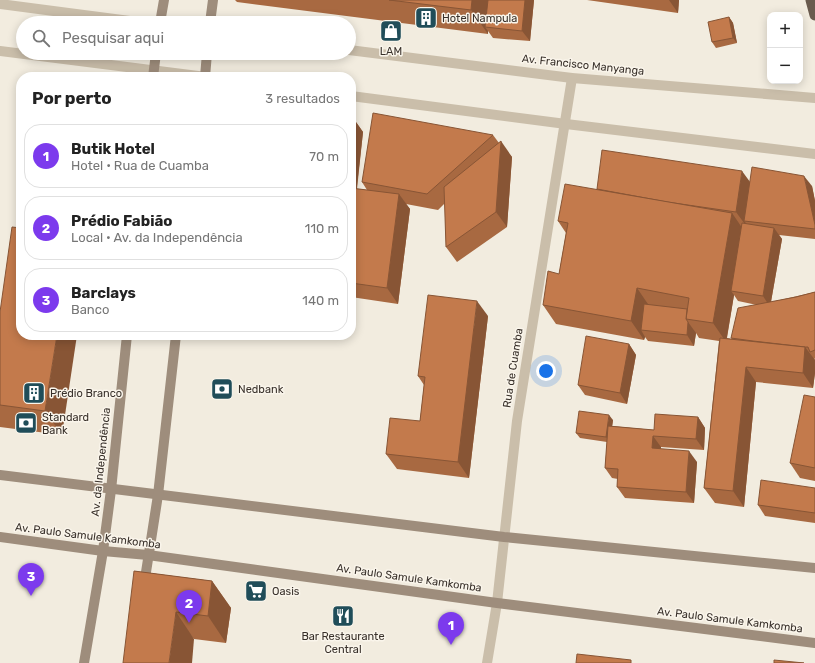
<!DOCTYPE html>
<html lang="pt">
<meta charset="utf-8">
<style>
:root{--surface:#fff;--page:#f6f6f6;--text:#222;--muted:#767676;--line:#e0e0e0;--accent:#7c3aed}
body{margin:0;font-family:Rubik,sans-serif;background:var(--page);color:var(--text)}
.controls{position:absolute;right:12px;top:12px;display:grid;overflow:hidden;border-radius:8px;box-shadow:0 2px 10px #0003}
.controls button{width:36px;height:36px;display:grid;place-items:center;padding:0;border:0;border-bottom:1px solid var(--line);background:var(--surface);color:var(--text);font:20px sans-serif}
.you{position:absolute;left:546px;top:371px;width:14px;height:14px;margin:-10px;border:3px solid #fff;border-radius:50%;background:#1a73e8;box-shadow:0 0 0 6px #1a73e833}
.badge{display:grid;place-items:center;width:26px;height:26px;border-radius:50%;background:var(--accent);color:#fff;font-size:13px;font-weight:700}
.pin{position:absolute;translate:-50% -33px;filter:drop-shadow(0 1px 2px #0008)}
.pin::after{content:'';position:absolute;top:21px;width:14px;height:12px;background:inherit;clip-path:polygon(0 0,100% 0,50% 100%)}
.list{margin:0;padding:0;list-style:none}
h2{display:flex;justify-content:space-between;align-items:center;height:52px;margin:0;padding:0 16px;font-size:17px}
h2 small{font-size:13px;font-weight:400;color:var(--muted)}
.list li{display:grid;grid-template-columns:26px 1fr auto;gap:12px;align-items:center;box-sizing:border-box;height:64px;margin:0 8px 8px;padding:0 8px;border:1px solid var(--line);border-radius:16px}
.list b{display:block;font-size:15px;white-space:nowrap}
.list p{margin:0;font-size:13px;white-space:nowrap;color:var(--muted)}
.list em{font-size:13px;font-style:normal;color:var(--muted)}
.icon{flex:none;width:22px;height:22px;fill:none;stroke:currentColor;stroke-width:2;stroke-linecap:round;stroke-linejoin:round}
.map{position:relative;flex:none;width:815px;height:663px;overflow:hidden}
.search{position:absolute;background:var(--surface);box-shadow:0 2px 10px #0003;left:16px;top:16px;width:340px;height:44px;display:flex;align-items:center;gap:10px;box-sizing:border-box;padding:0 14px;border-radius:22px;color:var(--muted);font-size:15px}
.panel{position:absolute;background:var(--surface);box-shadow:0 2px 10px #0003;left:16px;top:72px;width:340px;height:268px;border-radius:16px}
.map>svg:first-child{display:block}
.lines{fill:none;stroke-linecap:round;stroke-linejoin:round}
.minor{stroke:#cabeaa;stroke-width:10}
.secondary{stroke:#9e8d7c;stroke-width:10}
.trunk{stroke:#6a5b4e;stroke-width:11}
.wall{fill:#a86941;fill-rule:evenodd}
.shaded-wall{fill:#885535}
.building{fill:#c37a4c;stroke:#885535}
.labels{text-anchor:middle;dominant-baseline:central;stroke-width:3;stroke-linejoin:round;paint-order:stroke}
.poi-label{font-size:11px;fill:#38302a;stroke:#faf5eb;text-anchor:start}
.street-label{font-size:11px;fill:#38302a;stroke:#faf5eb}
</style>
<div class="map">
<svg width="815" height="663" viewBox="0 0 815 663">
<rect width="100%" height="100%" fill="#f2ecdf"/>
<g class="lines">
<g class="minor">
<polyline points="0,4 145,23"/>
<polyline points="349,50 572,78 815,98"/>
<polyline points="0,51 206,77"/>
<polyline points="351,96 566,124 815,154"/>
<polyline points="487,663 497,603 517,421 572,78"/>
</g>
<g class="secondary">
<polyline points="160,23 164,0"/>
<polyline points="210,23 213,0"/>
<polyline points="153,77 156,53"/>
<polyline points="205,77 207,53"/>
<polyline points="0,475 504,537 815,568"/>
<polyline points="0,537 103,551 148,555 497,603 815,643"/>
<polyline points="144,585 158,495 176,335"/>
<polyline points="84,663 103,551 111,490 127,335"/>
</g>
<polyline class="trunk" points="811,0 815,15"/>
</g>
<g class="wall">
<polygon points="235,0 534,0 530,41 493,38 488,31 488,34 237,2"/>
<polygon points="587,0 679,0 678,13"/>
<polygon points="729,17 733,23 737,43 716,48 712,42"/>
<polygon points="351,115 363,132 357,189 367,190 362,182 493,135 499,143 512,157 507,227 457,262 446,247 445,203 438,210 406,204 410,209 398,304 351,297"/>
<path d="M750 182 812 186 815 201V239L779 235 782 239 771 302 815 292V359L814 358 815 360V373L813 388 756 382 744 507 715 503 704 488 719 341 699 338 696 333 694 346 648 341 645 337 644 340 556 324 543 305 559 274 566 233 558 221 597 189ZM734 295 738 301 757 305 731 338 732 339 727 338Z"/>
<polygon points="0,312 62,435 0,427"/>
<polygon points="488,316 469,478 397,469 386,454 420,421 424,385 418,376"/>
<polygon points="629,344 636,355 627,404 585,395 578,385"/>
<polygon points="815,397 815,481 800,478 790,463"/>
<polygon points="698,417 705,428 704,450 661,447 661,449 697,462 694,503 625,498 617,487 618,479 612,478 605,468 607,442 580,438 576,433 613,420 612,426 654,430"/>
<polygon points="815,488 815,523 765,516 758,505"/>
<polygon points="134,571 212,581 231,608 226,643 194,639"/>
</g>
<g class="shaded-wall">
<polygon points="472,0 492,0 485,27 488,31 488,34 471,10"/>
<polygon points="525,0 534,0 530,41 522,31"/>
<polygon points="669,0 679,0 678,13"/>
<polygon points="729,17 733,23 737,43 733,38"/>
<polygon points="351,115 363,132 351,239"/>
<polygon points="501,141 512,157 507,227 496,212"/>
<polygon points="742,171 753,186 744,221 747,224 747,227 736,212"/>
<polygon points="804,176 812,186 815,201 815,225"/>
<polygon points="399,194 410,209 398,304 387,288"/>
<polygon points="732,213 745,232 731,291 734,295 726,342 713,323"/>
<polygon points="774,228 782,239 770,307 763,296"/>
<polygon points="637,288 650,307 641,330 645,337 644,340 631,321"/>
<polygon points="477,301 488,316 469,478 458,462"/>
<polygon points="688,322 696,333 694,346 687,335"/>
<polygon points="57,335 77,335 62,435 45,411"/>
<polygon points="629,344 636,355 627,404 620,393"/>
<polygon points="805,347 815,360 815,373 813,388 803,373"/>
<polygon points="746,367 756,382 744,507 733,491"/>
<polygon points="609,415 613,420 610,443 606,437"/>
<polygon points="698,417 705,428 704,450 696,439"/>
<polygon points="653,436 661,447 660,459 652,448"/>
<polygon points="689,451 697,462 694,503 686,492"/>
<polygon points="212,581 231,608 226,643 208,616"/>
<polygon points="176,612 194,639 192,663 169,663"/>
</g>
<g class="building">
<polygon points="389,0 472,0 471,10"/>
<polygon points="488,0 525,0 522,31 485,27"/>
<polygon points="729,17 733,38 712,42 708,22"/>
<polygon points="373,113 493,135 427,194 362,182"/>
<polygon points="501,141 496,212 446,247 444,187"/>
<polygon points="602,150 742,171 736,212 667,202 597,189"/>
<polygon points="752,167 804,176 815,225 815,229 744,221"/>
<polygon points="565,184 732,213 713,323 686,319 689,298 637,288 631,321 543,305 548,271 559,274 568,223 558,221"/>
<polygon points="351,188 399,194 387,288 351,283"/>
<polygon points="742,223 774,228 763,296 731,291"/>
<polygon points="12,227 21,228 21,335 57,335 45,411 0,405 0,312"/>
<polygon points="815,292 815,350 810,352 808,347 805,347 753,341 731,338 738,308 796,297"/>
<polygon points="428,295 477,301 458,462 386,454 390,418 420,421 425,377 418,376"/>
<polygon points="644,304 687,309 686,319 688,322 687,335 641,330"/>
<polygon points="586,336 629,344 620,393 578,385"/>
<polygon points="720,338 805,347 803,373 746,367 733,491 704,488"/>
<polygon points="804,395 815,397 815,468 790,463"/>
<polygon points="579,411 609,415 606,437 576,433"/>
<polygon points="655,414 698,417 696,439 653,436 652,448 689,451 686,492 617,487 618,469 605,468 608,426 654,430"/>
<polygon points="761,480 815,488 815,513 758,505"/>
<polygon points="134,571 212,581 208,616 176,612 169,663 123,663"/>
<polygon points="577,654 631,660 631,663 576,663"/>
<polygon points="774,660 804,663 774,663"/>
</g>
<defs>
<g id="building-square" transform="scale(1.15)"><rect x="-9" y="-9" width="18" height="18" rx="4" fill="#204d59" stroke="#faf5eb"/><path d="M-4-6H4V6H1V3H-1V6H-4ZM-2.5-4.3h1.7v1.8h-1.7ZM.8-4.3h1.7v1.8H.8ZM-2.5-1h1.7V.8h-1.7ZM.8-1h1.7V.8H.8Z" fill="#fff"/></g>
<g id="shop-square" transform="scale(1.15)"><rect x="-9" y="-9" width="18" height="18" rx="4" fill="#204d59" stroke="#faf5eb"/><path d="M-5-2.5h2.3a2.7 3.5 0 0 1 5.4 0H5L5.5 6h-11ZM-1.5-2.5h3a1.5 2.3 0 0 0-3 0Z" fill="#fff"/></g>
<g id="bank-square" transform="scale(1.15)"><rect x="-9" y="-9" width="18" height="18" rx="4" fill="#204d59" stroke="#faf5eb"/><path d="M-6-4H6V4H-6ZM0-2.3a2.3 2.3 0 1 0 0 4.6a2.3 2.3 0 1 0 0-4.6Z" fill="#fff"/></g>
<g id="supermarket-square" transform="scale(1.15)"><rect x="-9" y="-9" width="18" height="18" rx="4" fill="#204d59" stroke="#faf5eb"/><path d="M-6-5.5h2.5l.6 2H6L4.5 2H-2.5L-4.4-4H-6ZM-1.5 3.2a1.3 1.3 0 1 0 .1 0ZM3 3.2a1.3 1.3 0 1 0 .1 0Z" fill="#fff"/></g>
<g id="restaurant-square" transform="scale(1.15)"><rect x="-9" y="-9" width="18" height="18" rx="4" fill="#204d59" stroke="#faf5eb"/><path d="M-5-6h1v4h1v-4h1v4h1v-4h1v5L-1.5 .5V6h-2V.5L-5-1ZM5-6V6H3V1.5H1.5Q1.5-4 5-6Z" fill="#fff"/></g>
</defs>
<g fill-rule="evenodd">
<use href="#building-square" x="426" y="18"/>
<use href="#shop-square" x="391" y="31"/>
<use href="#bank-square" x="222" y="389"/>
<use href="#building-square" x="34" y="393"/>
<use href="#bank-square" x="26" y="423"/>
<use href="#supermarket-square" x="256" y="591"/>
<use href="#restaurant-square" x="343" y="616"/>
</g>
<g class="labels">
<g class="poi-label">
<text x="442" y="18">Hotel Nampula</text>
<text x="391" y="51" text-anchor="middle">LAM</text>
<text x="238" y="389">Nedbank</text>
<text x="50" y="393">Prédio Branco</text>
<text x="42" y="417">Standard<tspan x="42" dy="13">Bank</tspan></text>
<text x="272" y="591">Oasis</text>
<text x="343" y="636" text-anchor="middle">Bar Restaurante<tspan x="343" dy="13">Central</tspan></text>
</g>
<g class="street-label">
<text transform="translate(583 65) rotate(6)">Av. Francisco Manyanga</text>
<text transform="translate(513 368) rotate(-81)">Rua de Cuamba</text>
<text transform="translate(101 462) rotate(-84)">Av. da Independência</text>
<text transform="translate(88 536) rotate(7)">Av. Paulo Samule Kamkomba</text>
<text transform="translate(409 578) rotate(8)">Av. Paulo Samule Kamkomba</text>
<text transform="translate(730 620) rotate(7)">Av. Paulo Samule Kamkomba</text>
</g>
</g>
</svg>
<div class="controls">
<button>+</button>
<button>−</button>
</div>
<div class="you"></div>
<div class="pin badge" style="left:451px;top:645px">1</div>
<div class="pin badge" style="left:189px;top:623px">2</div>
<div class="pin badge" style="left:31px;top:596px">3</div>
<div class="search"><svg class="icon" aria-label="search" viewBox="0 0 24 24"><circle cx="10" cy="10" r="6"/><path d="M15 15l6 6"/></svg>Pesquisar aqui</div>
<section class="panel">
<h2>Por perto<small>3 resultados</small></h2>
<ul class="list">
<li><span class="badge">1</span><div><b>Butik Hotel</b><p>Hotel · Rua de Cuamba</p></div><em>70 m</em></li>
<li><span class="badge">2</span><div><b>Prédio Fabião</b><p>Local · Av. da Independência</p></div><em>110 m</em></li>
<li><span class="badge">3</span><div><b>Barclays</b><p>Banco</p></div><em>140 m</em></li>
</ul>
</section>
</div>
